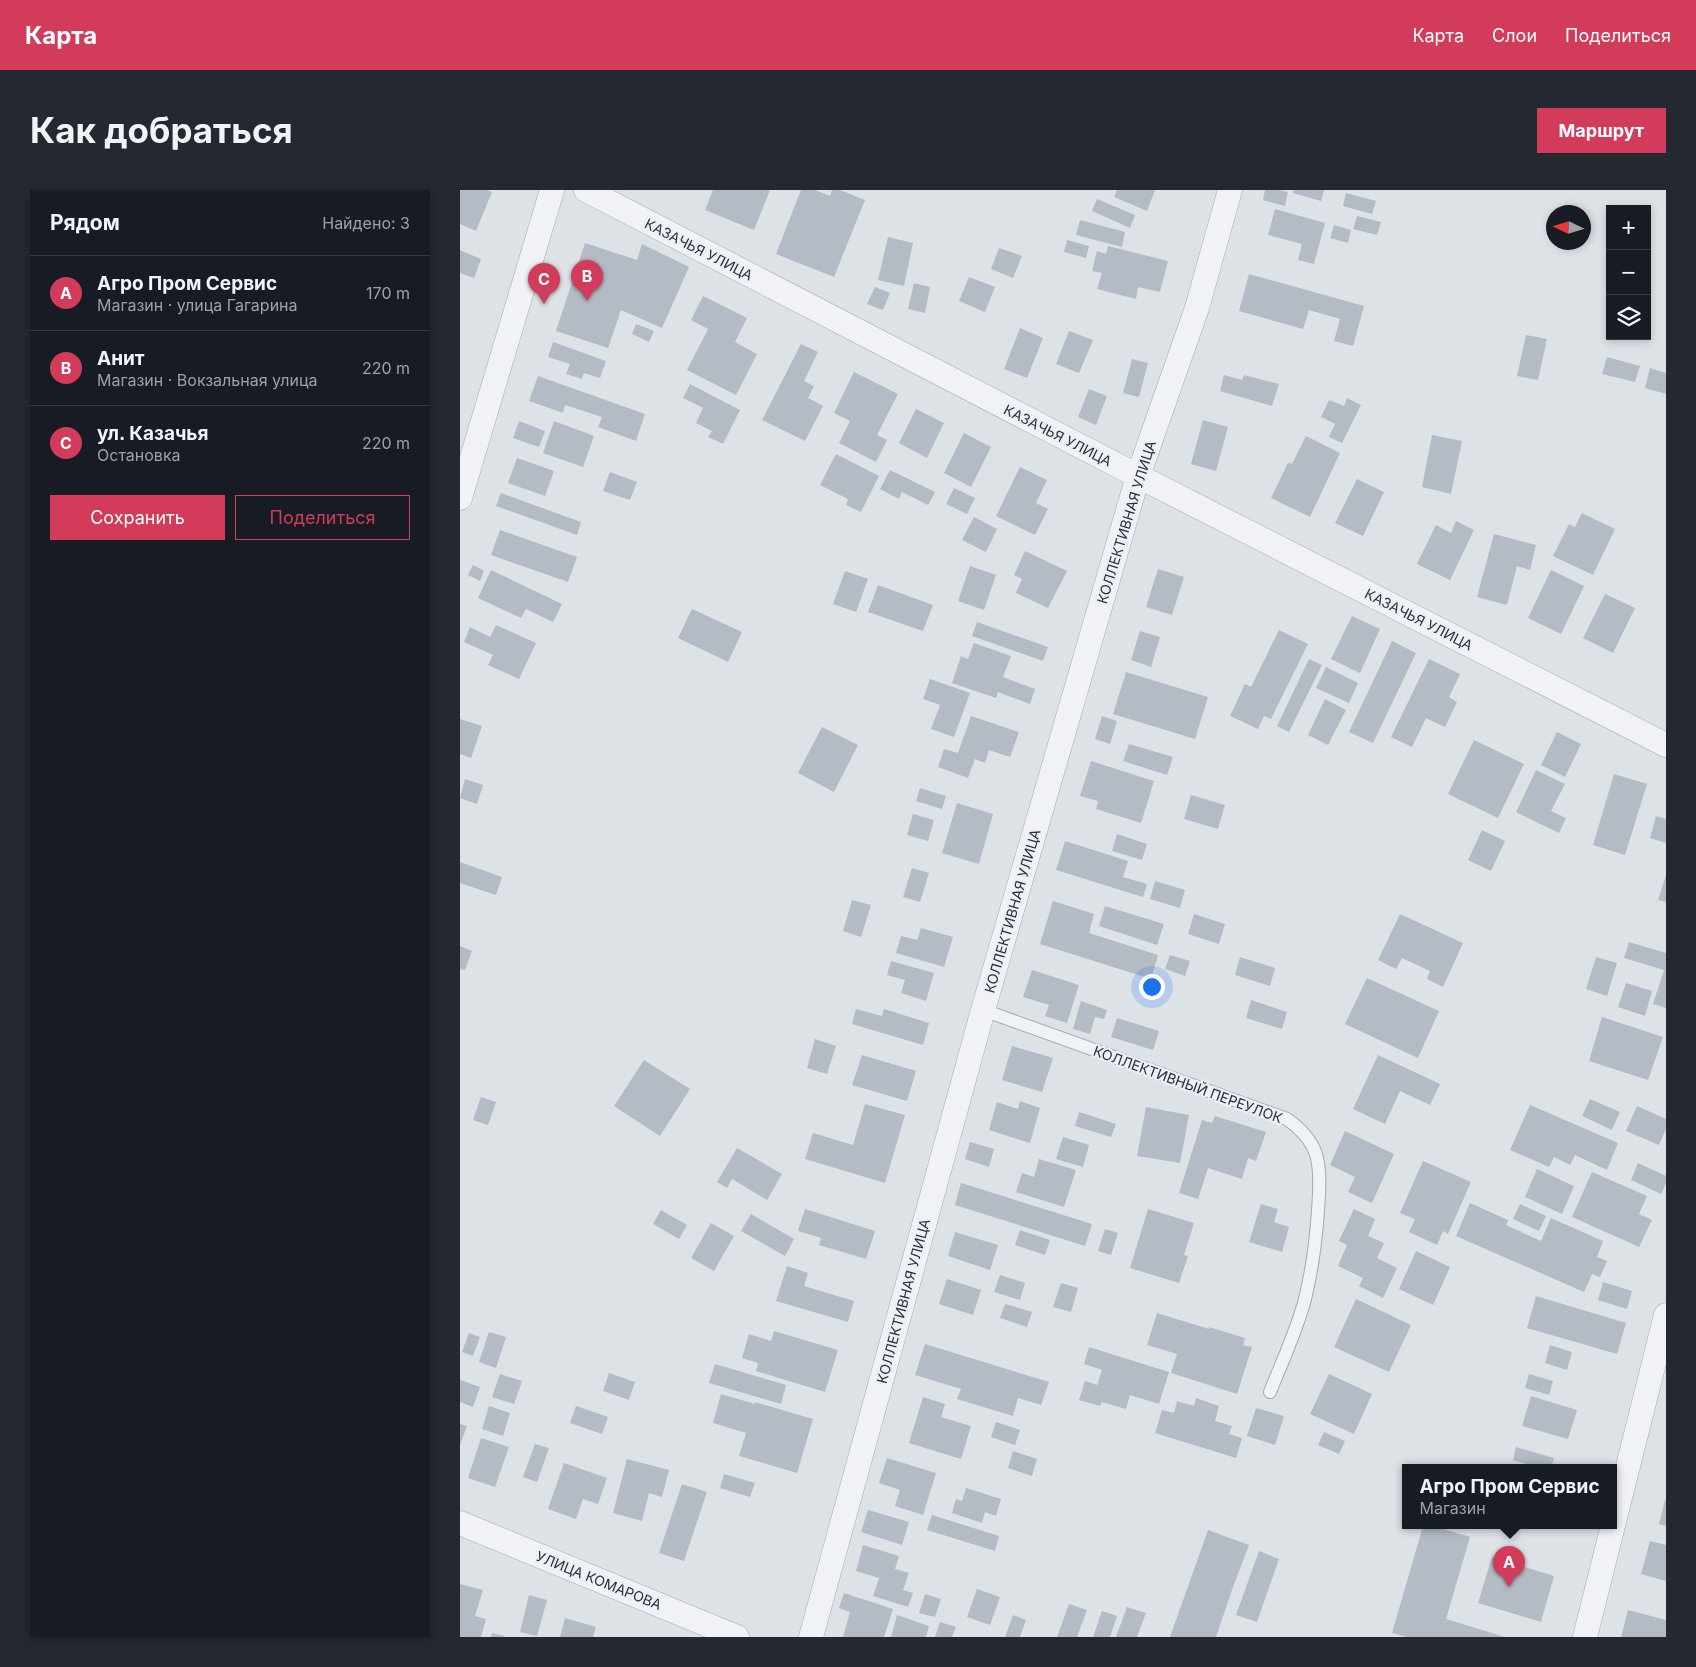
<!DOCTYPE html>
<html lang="ru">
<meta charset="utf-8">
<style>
:root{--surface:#171b24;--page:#242831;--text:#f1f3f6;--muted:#9ea1a6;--line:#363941;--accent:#d23c5a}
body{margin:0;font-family:Inter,sans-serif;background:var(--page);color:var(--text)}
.controls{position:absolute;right:15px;top:15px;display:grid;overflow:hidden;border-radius:0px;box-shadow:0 2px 8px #0003}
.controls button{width:45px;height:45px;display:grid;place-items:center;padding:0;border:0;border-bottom:1px solid var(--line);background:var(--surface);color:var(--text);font:25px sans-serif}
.compass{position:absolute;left:1086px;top:15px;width:45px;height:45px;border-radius:50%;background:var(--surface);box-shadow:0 2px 8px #0003;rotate:274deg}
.you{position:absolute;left:691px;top:796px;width:18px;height:18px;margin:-12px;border:4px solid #fff;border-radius:50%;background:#1a73e8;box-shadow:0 0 0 8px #1a73e833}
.badge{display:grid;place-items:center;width:32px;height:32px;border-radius:50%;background:var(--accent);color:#fff;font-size:16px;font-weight:700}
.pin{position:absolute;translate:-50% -41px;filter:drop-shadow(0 1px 2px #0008)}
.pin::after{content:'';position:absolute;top:26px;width:18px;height:15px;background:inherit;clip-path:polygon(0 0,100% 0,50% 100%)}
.popup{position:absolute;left:942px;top:1274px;width:215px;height:65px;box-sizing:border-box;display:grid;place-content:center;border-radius:0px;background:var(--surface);filter:drop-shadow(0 1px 4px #0005);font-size:16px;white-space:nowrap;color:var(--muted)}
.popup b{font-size:19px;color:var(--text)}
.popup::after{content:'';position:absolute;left:50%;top:100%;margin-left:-10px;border:10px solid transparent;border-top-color:var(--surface)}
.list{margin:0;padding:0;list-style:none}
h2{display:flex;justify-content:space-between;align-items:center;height:65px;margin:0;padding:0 20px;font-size:21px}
h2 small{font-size:16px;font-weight:400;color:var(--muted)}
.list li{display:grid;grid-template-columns:32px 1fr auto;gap:15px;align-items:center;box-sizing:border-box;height:75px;padding:0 20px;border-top:1px solid var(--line)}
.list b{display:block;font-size:19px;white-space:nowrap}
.list p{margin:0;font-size:16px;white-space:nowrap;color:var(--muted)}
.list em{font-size:16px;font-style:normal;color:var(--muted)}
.actions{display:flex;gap:10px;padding:15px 20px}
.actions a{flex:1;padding:11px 0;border:1px solid var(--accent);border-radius:0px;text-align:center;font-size:18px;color:var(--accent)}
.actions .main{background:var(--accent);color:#fff}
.icon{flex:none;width:28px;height:28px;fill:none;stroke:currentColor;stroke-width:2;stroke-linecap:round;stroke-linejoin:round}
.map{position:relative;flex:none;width:1206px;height:1447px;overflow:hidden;border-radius:0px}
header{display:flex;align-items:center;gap:30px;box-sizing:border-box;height:70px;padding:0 25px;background:var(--accent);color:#fff}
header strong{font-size:24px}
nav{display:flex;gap:28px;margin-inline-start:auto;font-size:18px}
.intro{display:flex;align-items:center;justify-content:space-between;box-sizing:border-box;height:120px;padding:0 30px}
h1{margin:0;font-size:35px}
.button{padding:12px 22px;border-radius:0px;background:var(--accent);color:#fff;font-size:18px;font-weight:700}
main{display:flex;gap:30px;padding:0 30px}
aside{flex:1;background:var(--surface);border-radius:0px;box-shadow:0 2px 8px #0003}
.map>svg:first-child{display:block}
.building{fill:#b4bbc4}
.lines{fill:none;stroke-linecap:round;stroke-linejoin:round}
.lane-casing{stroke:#a2a9b1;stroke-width:14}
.street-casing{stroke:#a2a9b1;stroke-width:25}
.lane{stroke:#f0f2f6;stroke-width:12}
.street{stroke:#f0f2f6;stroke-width:24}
.labels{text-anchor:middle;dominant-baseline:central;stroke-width:4.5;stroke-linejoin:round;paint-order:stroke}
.street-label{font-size:14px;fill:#26303e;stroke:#ecf0f5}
</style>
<header>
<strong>Карта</strong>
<nav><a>Карта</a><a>Слои</a><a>Поделиться</a></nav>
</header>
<div class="intro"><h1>Как добраться</h1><a class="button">Маршрут</a></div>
<main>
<aside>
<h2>Рядом<small>Найдено: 3</small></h2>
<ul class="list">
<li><span class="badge">A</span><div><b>Агро Пром Сервис</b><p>Магазин · улица Гагарина</p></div><em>170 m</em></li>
<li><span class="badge">B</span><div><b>Анит</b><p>Магазин · Вокзальная улица</p></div><em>220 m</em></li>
<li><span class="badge">C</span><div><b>ул. Казачья</b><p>Остановка</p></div><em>220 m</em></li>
</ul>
<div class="actions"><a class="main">Сохранить</a><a>Поделиться</a></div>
</aside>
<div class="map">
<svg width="1206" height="1447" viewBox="0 0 1206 1447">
<rect width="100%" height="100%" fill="#dde2e7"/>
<g class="building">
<polygon points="0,0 27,0 32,2 16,41 0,34"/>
<polygon points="253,0 310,0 294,40 245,20"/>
<polygon points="341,0 355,0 370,6 372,0 380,0 405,10 374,87 316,64"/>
<polygon points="657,0 695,0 687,21 654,7"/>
<polygon points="805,0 820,0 828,2 825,16 803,10"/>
<polygon points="834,0 864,0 861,11 833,3"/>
<polygon points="886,3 916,11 912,24 883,16"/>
<polygon points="637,9 675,25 670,38 632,21"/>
<polygon points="815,19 865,33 854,74 838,70 842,54 808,45"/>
<polygon points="897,26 921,32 917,45 893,39"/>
<polygon points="620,30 665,42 662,57 616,45"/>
<polygon points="874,35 891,40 888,53 870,48"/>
<polygon points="428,47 453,53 444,96 418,90"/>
<polygon points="607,50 629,56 626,68 604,62"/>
<polygon points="125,53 177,70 182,54 229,77 202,138 161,120 148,158 96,141"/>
<polygon points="648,56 708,71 700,102 678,97 676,109 637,99 642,83 632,81 637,61 646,64"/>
<polygon points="539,58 562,66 553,88 531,79"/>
<polygon points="0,60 21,69 14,88 0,83"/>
<polygon points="789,84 904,116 893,156 874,151 880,129 849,120 843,139 779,121"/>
<polygon points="509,87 535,97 525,122 499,111"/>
<polygon points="454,93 470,97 465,123 448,119"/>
<polygon points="415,97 430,103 423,120 407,114"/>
<polygon points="243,106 287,128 275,152 297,164 276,205 227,180 248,139 231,130"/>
<polygon points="176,134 194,141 189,152 172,144"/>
<polygon points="560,138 583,148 567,188 544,179"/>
<polygon points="609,141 633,150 619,183 596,174"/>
<polygon points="1066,145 1087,149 1078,190 1057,186"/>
<polygon points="93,152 146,171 140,188 124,183 122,189 106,184 110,174 88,167"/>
<polygon points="341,154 358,162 344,191 354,196 348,208 363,216 345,251 302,230"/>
<polygon points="1147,167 1180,176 1175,192 1142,184"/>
<polygon points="672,169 688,173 679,207 663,203"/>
<polygon points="1190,178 1206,183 1206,204 1185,198"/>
<polygon points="394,182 438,204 417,245 427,250 416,272 379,253 390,231 374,223"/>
<polygon points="764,185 782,190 784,185 819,194 812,216 760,201"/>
<polygon points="78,186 185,224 176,251 138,237 142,227 105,215 103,223 69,211"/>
<polygon points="230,194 280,220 263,254 248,247 252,241 236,233 243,218 223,208"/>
<polygon points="629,199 647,206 636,235 618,227"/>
<polygon points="887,208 901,215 882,253 869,247 875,234 861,227 869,210 884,216"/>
<polygon points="456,219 484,233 467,268 439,253"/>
<polygon points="743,230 768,237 756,281 731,274"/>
<polygon points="59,231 85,241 79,257 53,248"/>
<polygon points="94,231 134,246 123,277 83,263"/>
<polygon points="504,243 531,257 511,297 484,283"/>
<polygon points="972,245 1002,251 991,304 962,297"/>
<polygon points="846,246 880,263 850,327 811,308 828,273 832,274"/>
<polygon points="376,264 419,286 401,322 386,315 388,309 360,295"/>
<polygon points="57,268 94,281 85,306 48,293"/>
<polygon points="560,277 587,290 576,313 588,319 575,345 536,326"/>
<polygon points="430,280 475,302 468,315 442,302 439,309 420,299"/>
<polygon points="150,282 177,292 170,310 143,301"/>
<polygon points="897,289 924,302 903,346 875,333"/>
<polygon points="494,298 515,308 507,324 486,314"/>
<polygon points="41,303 121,332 117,345 36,316"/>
<polygon points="1122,323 1155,339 1133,385 1093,366 1109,334 1115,337"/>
<polygon points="514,327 537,339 526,362 502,350"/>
<polygon points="996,331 1014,340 990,390 957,374 976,335 991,343"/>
<polygon points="40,340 117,367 108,392 31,365"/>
<polygon points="1034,344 1076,355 1070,380 1057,376 1047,415 1017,407"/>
<polygon points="565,361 607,381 588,418 556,403 562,389 554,385"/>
<polygon points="13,375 24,381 20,391 8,385"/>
<polygon points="510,376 536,385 524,420 498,411"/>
<polygon points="698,379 724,387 712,425 686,417"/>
<polygon points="31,380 102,414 93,432 66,419 61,428 18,408"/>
<polygon points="1091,380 1124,396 1101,444 1068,428"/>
<polygon points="385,381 408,389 396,422 373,414"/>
<polygon points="418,395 473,415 463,441 408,422"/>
<polygon points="1145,404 1175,418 1153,463 1123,448"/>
<polygon points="232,419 282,442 268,472 218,448"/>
<polygon points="892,426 920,439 900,483 871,469"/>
<polygon points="517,432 588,457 583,471 512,446"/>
<polygon points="36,435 76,453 59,489 28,475 33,465 4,452 10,437 30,447"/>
<polygon points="819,440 848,454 811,529 804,526 798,539 770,526 785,494 791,497"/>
<polygon points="680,441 700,447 691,477 671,470"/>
<polygon points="932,451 956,463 913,553 889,542"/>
<polygon points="514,453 551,466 543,487 575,499 570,514 538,502 536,508 492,493 501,466 508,469"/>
<polygon points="849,469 862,475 829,542 817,536"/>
<polygon points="969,469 1000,484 989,507 997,512 985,537 966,528 952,557 931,547"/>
<polygon points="866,477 898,493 889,513 856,498"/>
<polygon points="666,482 748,507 735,549 653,524"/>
<polygon points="470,489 510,503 494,547 471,539 480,515 463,509"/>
<polygon points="865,509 886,520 868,555 848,545"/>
<polygon points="511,526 559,542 550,567 529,560 525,573 515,569 508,588 478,577 484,559 498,563"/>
<polygon points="642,526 657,531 650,554 635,549"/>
<polygon points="0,529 22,536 11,568 0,564"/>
<polygon points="362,537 398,555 374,602 338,583"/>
<polygon points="1097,542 1121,554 1105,587 1081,575"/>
<polygon points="1014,550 1064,574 1038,628 988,604"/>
<polygon points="669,554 713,567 707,585 663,571"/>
<polygon points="631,571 694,591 681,633 636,619 638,611 620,606"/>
<polygon points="1076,580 1105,594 1091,621 1106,628 1099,643 1056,622"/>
<polygon points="1154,584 1187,594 1165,665 1133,655"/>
<polygon points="5,589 23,595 17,614 0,608"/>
<polygon points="460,598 486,606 482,619 456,611"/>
<polygon points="731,605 765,615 758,639 724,629"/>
<polygon points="497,613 533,624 519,674 482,663"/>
<polygon points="453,624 474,630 468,651 447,645"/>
<polygon points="1196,626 1206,629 1206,653 1190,648"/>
<polygon points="1022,640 1045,651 1031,681 1008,670"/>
<polygon points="657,644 687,654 682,670 652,661"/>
<polygon points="605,651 668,671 663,687 687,694 683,707 596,680"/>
<polygon points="0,672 42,687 36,705 0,693"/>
<polygon points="452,678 469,683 460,712 443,707"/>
<polygon points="1206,685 1206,712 1198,710"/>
<polygon points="695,691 725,700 720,718 690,709"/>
<polygon points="392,710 411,715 401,747 383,741"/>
<polygon points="593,711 634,724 629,743 698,765 691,789 580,754"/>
<polygon points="645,716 704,734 697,755 639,736"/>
<polygon points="734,724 765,734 759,754 728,744"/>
<polygon points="940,724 1003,753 983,797 967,789 970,781 942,768 936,779 918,770"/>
<polygon points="461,738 493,747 484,777 436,763 441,746 457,750"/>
<polygon points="1169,752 1206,763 1206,818 1193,814 1204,780 1164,768"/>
<polygon points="0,756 12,761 5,780 0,779"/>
<polygon points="710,765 730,771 725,786 705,779"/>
<polygon points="780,767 815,778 810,796 775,785"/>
<polygon points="1136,767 1157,773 1147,806 1126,799"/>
<polygon points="431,771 474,783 466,811 441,803 445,790 427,785"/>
<polygon points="572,780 619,795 607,833 585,826 589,815 563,807"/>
<polygon points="907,788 979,821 958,868 885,834"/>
<polygon points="1166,793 1192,801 1185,826 1158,817"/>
<polygon points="791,810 827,822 822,839 786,828"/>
<polygon points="621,811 647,820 644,829 635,827 630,844 613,839"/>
<polygon points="396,819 422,826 424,819 469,833 463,855 392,834"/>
<polygon points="1142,827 1203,847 1188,890 1129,871"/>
<polygon points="657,828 699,841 693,860 651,847"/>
<polygon points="355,849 376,856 367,884 347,878"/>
<polygon points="552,856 593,868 582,902 542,890"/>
<polygon points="402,865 456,881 447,911 392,895"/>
<polygon points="918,865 980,894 970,915 940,901 925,934 893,919"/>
<polygon points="184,870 230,899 200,946 154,916"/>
<polygon points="21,907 36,912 28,935 13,930"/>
<polygon points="1130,909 1160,922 1152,940 1122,926"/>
<polygon points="560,911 580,918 570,953 529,940 537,912 558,919"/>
<polygon points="405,914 445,925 425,993 345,969 353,943 393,955"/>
<polygon points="1070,915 1158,953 1147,980 1115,965 1110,975 1094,967 1089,977 1050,960"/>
<polygon points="1177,916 1206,929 1206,939 1199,955 1166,941"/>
<polygon points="686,917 729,925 720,973 677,966"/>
<polygon points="619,922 656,934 651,947 615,936"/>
<polygon points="755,926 806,942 796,971 788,968 782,989 748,978 738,1009 719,1003 742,930 752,933"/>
<polygon points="885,941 934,964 912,1013 888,1002 895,987 870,975"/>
<polygon points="603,947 629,955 623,977 596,969"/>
<polygon points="510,952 534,959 529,977 505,969"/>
<polygon points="277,958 322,984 307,1010 272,989 267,998 257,992"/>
<polygon points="579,969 616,980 604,1017 556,1002 562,983 574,987"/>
<polygon points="963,971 1011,992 988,1044 983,1041 977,1055 949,1042 955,1029 940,1023"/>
<polygon points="1178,973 1206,986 1206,993 1201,1004 1171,990"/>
<polygon points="1077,979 1114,996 1102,1024 1065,1007"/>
<polygon points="1132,982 1187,1006 1179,1024 1192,1030 1179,1057 1112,1027"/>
<polygon points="501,993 632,1034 625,1056 495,1015"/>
<polygon points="1010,1013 1048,1030 1046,1035 1081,1051 1091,1028 1143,1051 1137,1067 1147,1071 1140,1087 1132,1084 1124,1102 996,1046"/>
<polygon points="801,1014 818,1019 814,1032 829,1037 822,1062 789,1052"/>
<polygon points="1060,1014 1086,1026 1079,1041 1053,1029"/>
<polygon points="345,1019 415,1041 406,1069 359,1055 361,1048 338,1041"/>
<polygon points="688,1019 734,1033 724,1065 728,1066 719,1093 670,1078"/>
<polygon points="894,1019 915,1029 908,1046 924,1053 917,1068 937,1078 923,1108 899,1096 903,1088 878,1076 887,1055 879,1051"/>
<polygon points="201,1020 227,1035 219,1049 193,1034"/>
<polygon points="291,1024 334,1049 325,1066 281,1041"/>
<polygon points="251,1033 274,1046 254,1081 231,1068"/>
<polygon points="645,1039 658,1043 651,1065 638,1061"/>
<polygon points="560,1040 590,1050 585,1065 555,1055"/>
<polygon points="495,1042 538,1055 530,1080 488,1066"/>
<polygon points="956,1061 990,1077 973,1115 939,1099"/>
<polygon points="327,1076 348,1083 344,1096 394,1111 388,1132 316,1111"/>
<polygon points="540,1085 565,1093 560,1110 534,1102"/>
<polygon points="487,1089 521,1100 513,1125 479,1114"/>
<polygon points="1143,1092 1172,1101 1167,1119 1138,1110"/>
<polygon points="601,1093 618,1098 611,1122 593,1117"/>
<polygon points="1076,1106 1166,1133 1157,1164 1067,1138"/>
<polygon points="896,1109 951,1135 929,1182 874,1157"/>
<polygon points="545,1114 572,1122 567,1137 540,1128"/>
<polygon points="697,1123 749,1139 749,1137 785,1148 783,1155 792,1157 777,1204 711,1183 717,1164 687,1155"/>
<polygon points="314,1141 378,1160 365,1202 296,1181 298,1173 282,1168 289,1144 311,1151"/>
<polygon points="29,1142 46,1147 36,1178 19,1172"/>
<polygon points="9,1143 20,1147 13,1166 2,1162"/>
<polygon points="465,1154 589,1192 581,1215 558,1208 553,1226 497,1209 501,1199 455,1185"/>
<polygon points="1090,1155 1112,1162 1107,1180 1085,1173"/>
<polygon points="629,1157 709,1182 699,1214 670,1205 666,1219 642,1212 640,1216 619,1210 625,1191 637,1195 642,1180 624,1174"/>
<polygon points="255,1174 326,1195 321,1214 249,1193"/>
<polygon points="149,1183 175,1192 169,1210 143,1201"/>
<polygon points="40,1184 62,1191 54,1214 32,1207"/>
<polygon points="869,1184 912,1204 894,1244 850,1224"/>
<polygon points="1069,1184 1093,1191 1089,1205 1065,1198"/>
<polygon points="0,1190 20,1197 13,1217 0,1212"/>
<polygon points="261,1204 295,1214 295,1212 353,1229 337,1283 279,1266 286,1243 253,1233"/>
<polygon points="1071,1206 1117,1220 1108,1249 1062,1236"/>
<polygon points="463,1207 485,1214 481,1227 511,1236 501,1269 449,1253"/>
<polygon points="736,1208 759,1216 755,1231 772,1236 769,1244 782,1248 776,1268 695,1243 702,1220 714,1223 717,1211 734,1216"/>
<polygon points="29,1216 50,1223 43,1246 22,1239"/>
<polygon points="116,1216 148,1227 142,1244 110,1233"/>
<polygon points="796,1218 824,1226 815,1255 787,1246"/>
<polygon points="536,1232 560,1240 555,1255 531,1247"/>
<polygon points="0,1234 7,1236 0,1255"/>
<polygon points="864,1242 885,1251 879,1264 858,1255"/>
<polygon points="21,1248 49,1257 35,1297 8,1288"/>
<polygon points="75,1254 89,1258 77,1292 63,1287"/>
<polygon points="1056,1257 1094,1268 1091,1278 1081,1278 1053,1270"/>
<polygon points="553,1261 577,1269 572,1286 548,1278"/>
<polygon points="427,1268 476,1283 463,1325 435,1316 440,1300 419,1293"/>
<polygon points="167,1269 209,1280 202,1307 189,1303 182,1331 153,1323"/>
<polygon points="104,1273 147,1288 138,1314 123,1309 116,1329 88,1319"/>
<polygon points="264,1284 295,1293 290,1307 260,1298"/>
<polygon points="222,1294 247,1302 224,1371 199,1363"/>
<polygon points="506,1298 541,1309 536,1326 525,1322 522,1333 492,1323 496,1309 502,1311"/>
<polygon points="1205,1310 1206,1310 1206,1336 1199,1334"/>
<polygon points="408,1320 449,1332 442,1355 401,1342"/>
<polygon points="472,1325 539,1346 535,1361 467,1340"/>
<polygon points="963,1336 973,1336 1010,1347 986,1429 1045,1447 946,1447 932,1443"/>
<polygon points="748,1340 789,1355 773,1397 756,1447 710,1447"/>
<polygon points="1190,1351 1206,1355 1206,1391 1181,1384"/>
<polygon points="403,1355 439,1366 435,1379 449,1383 443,1400 453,1403 448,1417 413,1406 419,1388 396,1381"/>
<polygon points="799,1361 819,1369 797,1432 776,1425"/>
<polygon points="1032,1367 1094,1386 1081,1432 1018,1413"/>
<polygon points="0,1394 23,1400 15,1426 26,1429 21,1447 0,1447"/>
<polygon points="517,1399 540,1407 530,1435 507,1427"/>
<polygon points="384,1403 433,1419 424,1447 383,1447 390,1422 379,1418"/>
<polygon points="465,1404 481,1409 475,1427 459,1423"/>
<polygon points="69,1405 87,1410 77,1446 60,1442"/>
<polygon points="609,1414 627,1420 617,1447 597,1447"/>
<polygon points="667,1417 686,1423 677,1447 656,1447"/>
<polygon points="1168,1420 1206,1430 1206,1447 1161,1447"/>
<polygon points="642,1421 657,1426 650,1447 633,1447"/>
<polygon points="437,1425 469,1436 466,1447 431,1447"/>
<polygon points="553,1425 566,1430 560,1447 545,1447"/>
<polygon points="105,1428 136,1437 133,1447 100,1447"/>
<polygon points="480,1432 496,1437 492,1447 475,1447"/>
<polygon points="32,1443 44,1446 44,1447 31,1447"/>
</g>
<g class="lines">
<g class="lane-casing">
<path id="lane" d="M523 820 827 929C841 939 853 951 857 968 861 985 859 1004 858 1021 856 1051 852 1080 845 1109 837 1140 822 1172 810 1202"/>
</g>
<g class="street-casing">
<g id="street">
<polyline points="126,0 678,286 1206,555"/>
<polyline points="0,308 92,0"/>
<polyline points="0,1333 277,1447"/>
<polyline points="351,1447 523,820 678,286 737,118 770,0"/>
<polyline points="1125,1447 1206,1125"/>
</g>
</g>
<use href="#lane" class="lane"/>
<use href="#street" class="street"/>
</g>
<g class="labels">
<g class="street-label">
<text transform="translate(239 59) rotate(27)">КАЗАЧЬЯ УЛИЦА</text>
<text transform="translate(598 245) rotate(27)">КАЗАЧЬЯ УЛИЦА</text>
<text transform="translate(666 332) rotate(-73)">КОЛЛЕКТИВНАЯ УЛИЦА</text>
<text transform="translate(959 429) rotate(27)">КАЗАЧЬЯ УЛИЦА</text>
<text transform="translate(552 721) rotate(-74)">КОЛЛЕКТИВНАЯ УЛИЦА</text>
<text transform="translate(728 894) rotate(20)">КОЛЛЕКТИВНЫЙ ПЕРЕУЛОК</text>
<text transform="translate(443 1111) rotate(-75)">КОЛЛЕКТИВНАЯ УЛИЦА</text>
<text transform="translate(139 1390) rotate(22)">УЛИЦА КОМАРОВА</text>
</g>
</g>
</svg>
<div class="controls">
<button>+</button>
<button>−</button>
<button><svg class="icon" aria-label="layers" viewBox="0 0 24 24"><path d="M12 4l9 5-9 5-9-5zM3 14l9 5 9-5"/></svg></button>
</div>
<svg class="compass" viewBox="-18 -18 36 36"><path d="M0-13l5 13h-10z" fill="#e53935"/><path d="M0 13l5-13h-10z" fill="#9ea1a6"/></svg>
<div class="you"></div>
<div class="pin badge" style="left:1049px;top:1397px">A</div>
<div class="popup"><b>Агро Пром Сервис</b>Магазин</div>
<div class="pin badge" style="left:127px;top:111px">B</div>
<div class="pin badge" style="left:84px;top:114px">C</div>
</div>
</main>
